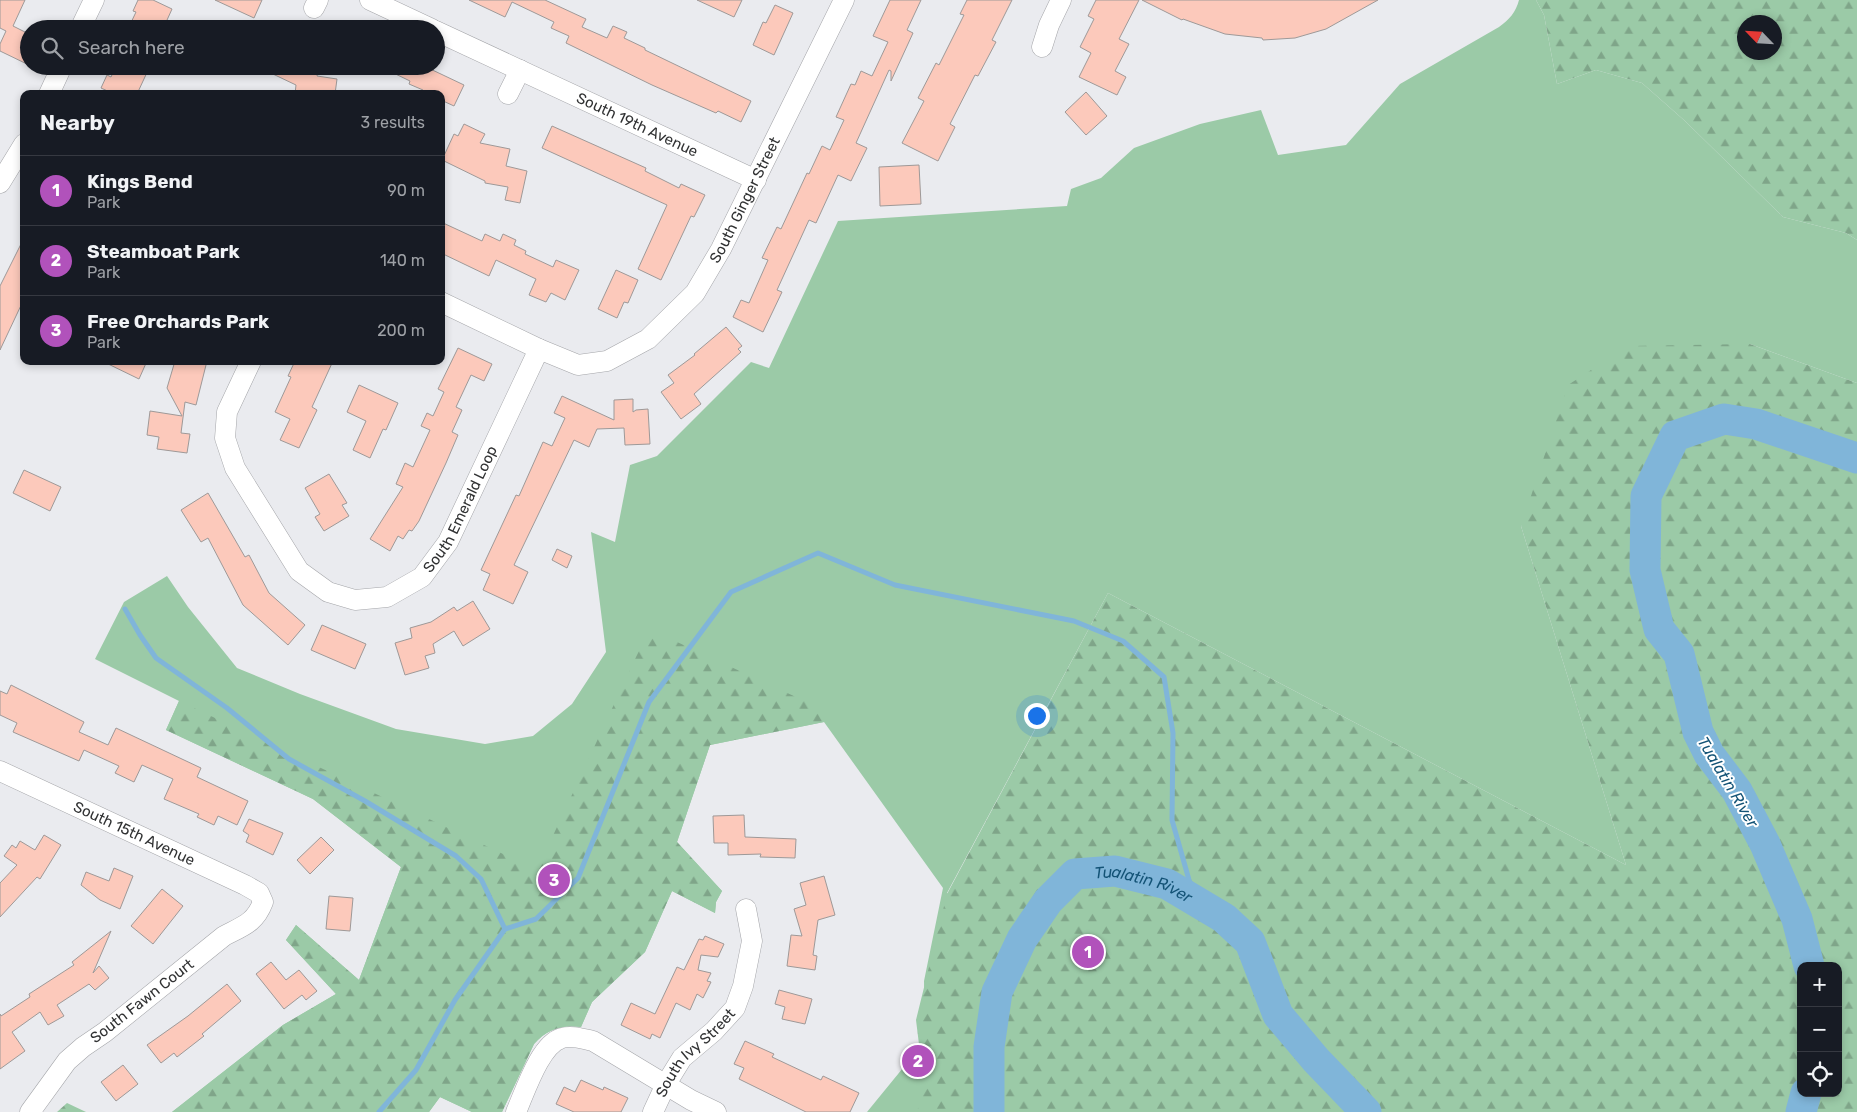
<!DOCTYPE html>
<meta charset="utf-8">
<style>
:root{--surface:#171b24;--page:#242831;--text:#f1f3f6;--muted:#9ea1a6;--line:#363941;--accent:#b152bb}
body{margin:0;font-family:Rubik,sans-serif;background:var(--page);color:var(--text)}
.controls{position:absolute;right:15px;bottom:15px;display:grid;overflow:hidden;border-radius:10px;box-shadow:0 2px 8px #0003}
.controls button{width:45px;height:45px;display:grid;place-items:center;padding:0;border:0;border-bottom:1px solid var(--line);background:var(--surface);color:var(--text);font:25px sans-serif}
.compass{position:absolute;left:1737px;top:15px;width:45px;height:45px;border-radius:50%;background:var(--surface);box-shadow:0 2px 8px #0003;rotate:295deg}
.you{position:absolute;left:1036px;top:715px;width:18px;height:18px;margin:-12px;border:4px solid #fff;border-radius:50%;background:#1a73e8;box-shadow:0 0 0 8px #1a73e833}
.badge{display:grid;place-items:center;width:32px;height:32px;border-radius:50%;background:var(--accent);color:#fff;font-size:16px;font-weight:700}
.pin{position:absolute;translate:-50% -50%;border:2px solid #fff;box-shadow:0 1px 5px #0006}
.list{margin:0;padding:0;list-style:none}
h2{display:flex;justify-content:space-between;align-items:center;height:65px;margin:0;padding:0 20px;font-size:21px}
h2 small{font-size:16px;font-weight:400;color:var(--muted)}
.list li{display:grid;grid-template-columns:32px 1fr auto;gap:15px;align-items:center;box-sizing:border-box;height:70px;padding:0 20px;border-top:1px solid var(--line)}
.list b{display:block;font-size:19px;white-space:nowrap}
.list p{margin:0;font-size:16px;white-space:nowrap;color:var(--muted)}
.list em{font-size:16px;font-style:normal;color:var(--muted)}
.icon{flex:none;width:28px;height:28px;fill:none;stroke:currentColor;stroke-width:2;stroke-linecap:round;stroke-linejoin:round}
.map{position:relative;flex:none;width:1857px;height:1112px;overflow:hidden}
.search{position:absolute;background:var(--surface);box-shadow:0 2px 8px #0003;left:20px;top:20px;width:425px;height:55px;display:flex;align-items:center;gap:12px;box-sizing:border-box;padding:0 18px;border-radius:28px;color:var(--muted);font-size:19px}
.panel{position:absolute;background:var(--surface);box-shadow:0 2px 8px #0003;left:20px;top:90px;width:425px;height:275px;border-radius:10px}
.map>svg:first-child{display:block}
.green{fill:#9bcaa7}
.forest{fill:url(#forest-firs);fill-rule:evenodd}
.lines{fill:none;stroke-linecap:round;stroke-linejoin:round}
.stream{stroke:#80b5d9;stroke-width:5}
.river{stroke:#80b5d9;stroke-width:31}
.building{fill:#fcc9bb;stroke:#9e9998}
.minor-casing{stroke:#a4a5a9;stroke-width:21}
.minor{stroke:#fff;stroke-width:20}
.labels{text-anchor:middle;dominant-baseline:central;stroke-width:4;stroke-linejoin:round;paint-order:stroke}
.street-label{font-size:15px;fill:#313233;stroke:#fff}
.water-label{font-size:16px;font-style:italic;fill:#135376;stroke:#fff}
</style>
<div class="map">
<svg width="1857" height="1112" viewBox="0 0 1857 1112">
<defs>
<pattern id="forest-firs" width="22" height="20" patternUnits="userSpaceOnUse" patternTransform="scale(1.25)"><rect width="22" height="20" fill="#9bcaa7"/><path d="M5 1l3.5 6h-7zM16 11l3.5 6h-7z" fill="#7fa589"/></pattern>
</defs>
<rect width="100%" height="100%" fill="#eaebef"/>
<path class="green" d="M1519 0H1536L1544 15 1557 84 1596 70 1642 83 1685 121 1783 217 1846 233 1857 240V383L1750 344 1521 526 1626 865 1108 593 947 893 1360 1112H867L925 1041 924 981 943 888 824 722 710 745 677 842 722 891 716 902 715 913 672 891 645 952 592 1002 581 1027C562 1024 546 1030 534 1044L502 1112H472L440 1097 429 1112H172L283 1025 336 994 286 940 296 925 359 980 401 867 313 799 166 730 179 701 95 659 124 602 167 576 188 607 237 668 300 694 396 729 485 744 533 736 572 704 606 652 591 532 615 542 630 465 657 456 751 362 769 368 838 221 1067 206 1071 189 1101 178 1134 148 1200 124 1261 110 1278 155 1346 145 1400 84 1499 27C1509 20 1516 12 1519 0Z"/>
<g class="forest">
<path d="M1536 0H1857V240L1846 233 1783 217 1685 121 1642 83 1596 70 1557 84 1544 15ZM1774 22V52H1744V22Z"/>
<path d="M1750 344 1857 383V1112H917L924 1085 916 1020 947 894 1108 593 1626 865 1521 526 1568 385 1628 346ZM1801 966H1838V1093H1801Z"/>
<path d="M649 629 811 704 824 722 710 745 677 842 722 891 716 902 715 913 672 891 645 952 592 1002 581 1027C562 1024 546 1030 534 1044L502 1112H472L440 1097 429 1112H172L283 1025 336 994 286 940 296 925 359 980 401 867 313 799 166 730 179 701 537 870Z"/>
<polygon points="67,1103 86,1112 57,1112"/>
</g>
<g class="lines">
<g class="stream">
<polyline points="125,609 140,635 156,658 227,708 289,759 365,801 456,856 481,879 505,929"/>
<polyline points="379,1112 416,1070 455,1000 505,929 536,919 578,878 649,702 731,592 818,553 895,585 1074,621 1123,641 1164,677 1173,733 1172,820 1195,901"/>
</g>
<g class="river">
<polyline points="1809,966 1797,919 1765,844 1737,791 1709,754 1698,732 1679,654 1659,629 1645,570 1646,496 1675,436 1724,419 1756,424 1857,458"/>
<path id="s1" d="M989 1112V1047L997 992 1022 939 1048 901 1075 874 1115 871 1167 884 1224 918 1250 942 1278 1015 1316 1060 1366 1112"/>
<polyline points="1801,1112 1806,1093"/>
</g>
</g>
<g class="building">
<polygon points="0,0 25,0 13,26 29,34 29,65 0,51 0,44 6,31 0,28"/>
<polygon points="138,0 153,0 172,9 163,29 128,29 136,12 133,11"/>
<polygon points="215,0 262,0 254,18"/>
<polygon points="469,0 545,0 586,19 582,27 607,38 613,26 627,32 624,38 645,48 645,50 751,101 741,122 718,111 716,113 652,85 566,43 569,36 551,28 554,22 512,2 505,17"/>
<polygon points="697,0 742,0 734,17"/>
<polygon points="890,0 921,0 907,30 913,33 891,81 891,71 889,70 856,143 867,148 851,181 838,175 816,223 809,220 777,290 782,292 763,332 733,317 741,300 749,303 768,260 762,258 777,227 781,229 807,173 809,174 822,146 830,150 844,120 836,117 851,84 855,85 861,71 872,76 888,42 873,36"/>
<polygon points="967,0 1012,0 992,40 996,42 978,76 975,75 950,124 955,127 938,161 902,143 924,101 918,98 936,63 939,65 964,15 960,14"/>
<polygon points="1096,0 1139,0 1119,39 1129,44 1115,71 1126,77 1117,95 1079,77 1091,53 1080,47 1094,19 1088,16"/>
<polygon points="1142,0 1378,0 1326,29 1295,38 1263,40 1262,38 1225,34 1183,19 1182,20"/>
<polygon points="775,5 793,13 774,55 753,45 763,22 766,23"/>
<polygon points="116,66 150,66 137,94 114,94 101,88 107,75 111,77"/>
<polygon points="256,66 319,66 317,76 337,79 335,94 295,94 296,85"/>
<polygon points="379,66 424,66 464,85 454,106 441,100 441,94 421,94 423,90 409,84 410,81"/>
<polygon points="1086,92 1107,116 1086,135 1065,112"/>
<polygon points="464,124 485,134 480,143 510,149 506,166 527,171 520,203 505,200 508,187 485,183 485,181 442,160 454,134 458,136"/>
<polygon points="552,126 646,168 645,171 679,188 681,184 705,195 694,217 691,216 661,280 638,269 667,205 542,148"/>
<polygon points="919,165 921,204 880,206 879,167"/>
<polygon points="441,222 482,241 485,234 500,241 503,234 516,240 514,245 526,251 525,254 553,267 556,260 579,270 565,300 551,293 546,302 529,295 536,279 496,260 489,276 441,253"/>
<polygon points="24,238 24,299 0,350 0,286"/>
<polygon points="616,270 638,280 628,303 624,302 617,318 598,309"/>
<polygon points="726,327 742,346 738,349 741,352 694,394 701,404 681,419 661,392 674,383 668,375 695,355 694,354"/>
<polygon points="458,348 492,364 484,381 471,375 456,407 462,410 452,432 458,435 446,463 419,521 412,531 409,530 403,539 398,536 390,551 370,539 403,487 396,484 405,463 413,467 430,430 421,426 427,413 433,416 444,392 438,389"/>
<polygon points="102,361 147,361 139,379"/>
<polygon points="175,361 207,361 196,405 185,402 181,433 190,434 187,453 157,449 159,437 147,435 150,411 182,416 167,388"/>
<polygon points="295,361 333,361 312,407 317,410 299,448 280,440 290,419 275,412 291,377 288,376"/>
<polygon points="359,385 398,403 386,430 383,429 370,458 353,450 366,421 347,412"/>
<polygon points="562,396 614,420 614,400 633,399 633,412 636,410 648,409 650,444 625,445 624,428 597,429 589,447 574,440 514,565 528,572 513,604 483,590 490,574 481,570 516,495 519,496 543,442 552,446 565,418 554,413"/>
<polygon points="24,470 61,487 50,511 13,493"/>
<polygon points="329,474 347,503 342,505 349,516 324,531 315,517 320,514 305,488"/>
<polygon points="208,493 245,557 249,555 269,593 305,625 288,645 243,605 208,538 201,542 181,510"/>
<polygon points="557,549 572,556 567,568 552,560"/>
<polygon points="473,601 490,629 463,646 454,631 433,644 435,653 425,656 429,668 405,675 395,643 412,638 410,628 431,622 454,607 457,611"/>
<polygon points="322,625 366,644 355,669 311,650"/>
<polygon points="11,685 84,722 79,732 108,745 116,728 201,768 197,777 248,801 237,825 218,816 214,825 197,817 199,814 164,799 173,779 142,765 134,782 115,773 119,766 84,750 79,761 13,732 17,723 0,715 0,691 7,694"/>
<polygon points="744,815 745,837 796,839 795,858 760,857 761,854 728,855 728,843 714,843 713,816"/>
<polygon points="249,819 283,833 273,855 246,842 249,835 243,831"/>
<polygon points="44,835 61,845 40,879 37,877 0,917 0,883 17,865 4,856 12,845 16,848 20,841 35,850"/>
<polygon points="321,837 334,850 310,874 297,860"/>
<polygon points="114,868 133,876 120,909 100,900 81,885 86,872 109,881"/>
<polygon points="824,876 835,915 818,920 813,955 817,956 815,970 787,966 791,935 802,936 794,909 806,905 800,883"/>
<polygon points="162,889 183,906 153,944 131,926"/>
<polygon points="329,896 353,898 350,931 326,929"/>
<polygon points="111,931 93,973 99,966 109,978 95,990 89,984 57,1005 64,1016 48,1025 40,1012 12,1032 25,1051 0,1069 0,1014 1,1016 30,997 29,994 74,965 72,962"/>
<polygon points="705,936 724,944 718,957 701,955 698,970 711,973 707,981 711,982 703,998 697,994 690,1010 676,1003 660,1038 652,1034 650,1039 621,1025 631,1003 655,1014 677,967 684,970 699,939 703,940"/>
<polygon points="271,962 286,980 299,970 317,991 306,1000 302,995 284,1009 256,974"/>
<polygon points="227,984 241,1001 202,1034 204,1036 177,1057 174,1053 161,1063 147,1045 188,1016"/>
<polygon points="779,990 812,999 805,1024 782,1019 785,1007 775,1004"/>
<polygon points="745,1041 774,1054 772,1057 821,1080 823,1076 859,1093 850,1112 806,1112 739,1079 744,1068 734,1064"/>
<polygon points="123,1065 138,1084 116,1101 101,1082"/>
<polygon points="581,1080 603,1090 604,1087 628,1098 621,1112 574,1112 556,1104 564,1087 575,1092"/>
</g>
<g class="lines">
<g class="minor-casing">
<g id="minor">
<polyline points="370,0 432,29"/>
<polyline points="314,8 318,0"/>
<polyline points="80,29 94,0"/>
<path id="s2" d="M436 31 756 180"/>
<polyline points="1042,47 1049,25 1061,0"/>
<polyline points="49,94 62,66"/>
<polyline points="508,94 520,70"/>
<polyline points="0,183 24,144"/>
<path id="s3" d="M441 302 539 349 578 365 607 361 648 339 695 293 721 249 844 0"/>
<path id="s4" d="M251 361 227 412 225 438 235 468 299 571 328 592 355 600 387 597 422 577 448 542 539 349"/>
<path id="s5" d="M0 771 245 885 259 893 263 902C255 923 243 926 224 936L105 1032 83 1047 67 1061 30 1112"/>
<path d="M516 1112C525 1092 540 1044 562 1038 572 1035 583 1039 593 1041L691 1100 716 1112"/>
<path id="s6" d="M653 1112 666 1084 682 1058 714 1031 735 1008 743 986 752 941 746 909"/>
</g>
</g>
<use href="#minor" class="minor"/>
</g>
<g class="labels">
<g class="street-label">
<text stroke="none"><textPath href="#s2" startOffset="222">South 19th Avenue</textPath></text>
<text stroke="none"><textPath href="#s3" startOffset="398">South Ginger Street</textPath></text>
<text stroke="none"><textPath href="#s4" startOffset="450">South Emerald Loop</textPath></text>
<text stroke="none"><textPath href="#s5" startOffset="148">South 15th Avenue</textPath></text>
<text transform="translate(142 1001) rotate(-38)">South Fawn Court</text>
<text stroke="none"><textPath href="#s6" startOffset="74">South Ivy Street</textPath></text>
</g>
<g class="water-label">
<text transform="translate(1728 782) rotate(59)">Tualatin River</text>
<text stroke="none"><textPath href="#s1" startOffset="334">Tualatin River</textPath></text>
</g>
</g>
</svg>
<div class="controls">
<button>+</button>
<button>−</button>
<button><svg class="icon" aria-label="locate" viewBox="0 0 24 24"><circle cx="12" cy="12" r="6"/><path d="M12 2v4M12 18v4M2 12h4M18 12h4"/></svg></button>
</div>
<svg class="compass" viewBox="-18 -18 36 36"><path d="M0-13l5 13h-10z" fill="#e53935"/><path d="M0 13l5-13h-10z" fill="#9ea1a6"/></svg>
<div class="you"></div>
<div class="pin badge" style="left:1088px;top:952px">1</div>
<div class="pin badge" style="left:918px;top:1061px">2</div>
<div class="pin badge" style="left:554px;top:880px">3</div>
<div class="search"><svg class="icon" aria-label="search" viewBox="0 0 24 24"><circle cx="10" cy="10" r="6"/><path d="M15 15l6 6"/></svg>Search here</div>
<section class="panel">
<h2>Nearby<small>3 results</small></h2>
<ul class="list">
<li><span class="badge">1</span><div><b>Kings Bend</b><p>Park</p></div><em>90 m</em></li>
<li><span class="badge">2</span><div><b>Steamboat Park</b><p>Park</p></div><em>140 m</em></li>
<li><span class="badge">3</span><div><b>Free Orchards Park</b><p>Park</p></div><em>200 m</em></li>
</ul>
</section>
</div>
